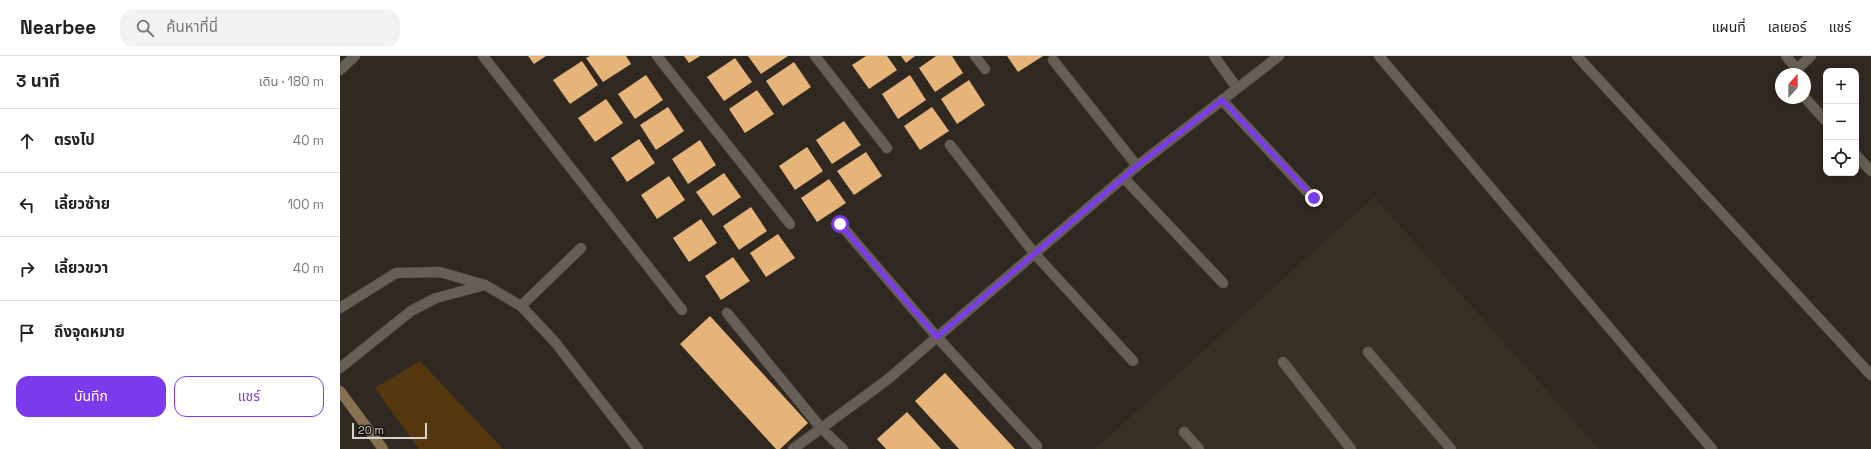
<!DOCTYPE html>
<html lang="th">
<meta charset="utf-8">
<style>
:root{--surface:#fff;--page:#f2f2f2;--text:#202124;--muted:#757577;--line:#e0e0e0;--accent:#7c3aed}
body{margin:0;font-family:"Space Grotesk","Noto Sans Thai",sans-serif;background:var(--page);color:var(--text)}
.controls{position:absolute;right:12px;top:12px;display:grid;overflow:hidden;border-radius:8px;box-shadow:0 2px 10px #0003}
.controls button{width:36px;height:36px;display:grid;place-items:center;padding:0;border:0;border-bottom:1px solid var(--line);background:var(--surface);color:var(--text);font:20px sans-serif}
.compass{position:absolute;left:1435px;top:12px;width:36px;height:36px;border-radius:50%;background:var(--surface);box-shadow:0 2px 10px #0003;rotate:21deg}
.scale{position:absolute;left:12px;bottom:10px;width:75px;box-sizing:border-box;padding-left:4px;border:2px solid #d6d2cd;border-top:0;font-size:11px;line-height:14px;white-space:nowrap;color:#d6d2cd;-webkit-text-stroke:3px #15120f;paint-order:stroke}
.stop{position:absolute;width:12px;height:12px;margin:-9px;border:3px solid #7c3aed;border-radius:50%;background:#fff}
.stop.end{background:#7c3aed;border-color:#fff;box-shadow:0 1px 4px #0008}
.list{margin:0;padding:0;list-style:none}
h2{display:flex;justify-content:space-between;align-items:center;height:52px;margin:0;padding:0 16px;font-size:17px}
h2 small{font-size:13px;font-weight:400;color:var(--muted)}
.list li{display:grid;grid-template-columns:26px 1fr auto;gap:12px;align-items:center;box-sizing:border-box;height:64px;padding:0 16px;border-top:1px solid var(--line)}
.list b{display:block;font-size:15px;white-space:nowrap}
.list em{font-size:13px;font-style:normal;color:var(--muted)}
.actions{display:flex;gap:8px;padding:12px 16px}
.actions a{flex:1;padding:9px 0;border:1px solid var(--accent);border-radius:12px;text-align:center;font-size:14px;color:var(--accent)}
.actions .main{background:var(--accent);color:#fff}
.icon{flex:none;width:22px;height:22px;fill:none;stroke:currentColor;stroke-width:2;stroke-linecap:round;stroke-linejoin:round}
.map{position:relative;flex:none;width:1531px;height:393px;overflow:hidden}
header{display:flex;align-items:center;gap:24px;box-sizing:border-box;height:56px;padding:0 20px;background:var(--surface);border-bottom:1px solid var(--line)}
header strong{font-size:19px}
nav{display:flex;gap:22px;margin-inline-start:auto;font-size:14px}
.search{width:280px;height:36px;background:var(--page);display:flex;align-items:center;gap:10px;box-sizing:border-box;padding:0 14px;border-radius:12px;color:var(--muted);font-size:15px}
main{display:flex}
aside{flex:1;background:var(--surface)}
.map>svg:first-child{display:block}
.built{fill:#3a2f23}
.green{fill:#55370e}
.building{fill:#e6b378}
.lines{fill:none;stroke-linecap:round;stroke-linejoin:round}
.service-casing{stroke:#49443d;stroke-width:11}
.minor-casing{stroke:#49443d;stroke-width:11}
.secondary-casing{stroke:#49443d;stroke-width:11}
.service{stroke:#665f56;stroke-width:10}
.minor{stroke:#665f56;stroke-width:10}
.secondary{stroke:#887053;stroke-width:10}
.route{stroke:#7c3aed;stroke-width:5}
</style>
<header>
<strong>Nearbee</strong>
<div class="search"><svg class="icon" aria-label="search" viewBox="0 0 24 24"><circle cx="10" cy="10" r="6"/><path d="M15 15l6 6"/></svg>ค้นหาที่นี่</div>
<nav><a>แผนที่</a><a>เลเยอร์</a><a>แชร์</a></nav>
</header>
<main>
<aside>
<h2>3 นาที<small>เดิน · 180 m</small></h2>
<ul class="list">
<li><svg class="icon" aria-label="ahead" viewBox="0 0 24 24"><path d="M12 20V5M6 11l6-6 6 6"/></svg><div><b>ตรงไป</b></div><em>40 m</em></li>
<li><svg class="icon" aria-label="left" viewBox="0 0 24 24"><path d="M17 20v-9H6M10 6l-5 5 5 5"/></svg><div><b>เลี้ยวซ้าย</b></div><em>100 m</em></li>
<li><svg class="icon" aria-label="right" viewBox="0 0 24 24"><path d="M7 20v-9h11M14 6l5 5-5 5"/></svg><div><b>เลี้ยวขวา</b></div><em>40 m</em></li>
<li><svg class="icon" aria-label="arrive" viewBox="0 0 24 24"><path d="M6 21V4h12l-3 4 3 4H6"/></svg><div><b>ถึงจุดหมาย</b></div></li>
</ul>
<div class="actions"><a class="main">บันทึก</a><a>แชร์</a></div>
</aside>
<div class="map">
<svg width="1531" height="393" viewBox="0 0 1531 393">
<rect width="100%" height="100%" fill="#302922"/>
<polygon class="built" points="1034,141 1259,393 755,393"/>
<polygon class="green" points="80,305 163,393 79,393 35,332"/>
<g class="building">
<polygon points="188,0 206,0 194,8"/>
<polygon points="250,0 286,0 291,8 263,26 246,2"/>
<polygon points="344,0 360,0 349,7"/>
<polygon points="408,0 448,0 421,18"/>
<polygon points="526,0 547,0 557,14 529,33 512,9"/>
<polygon points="561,0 575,0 566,7"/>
<polygon points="596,0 612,0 623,17 595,36 579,12"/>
<polygon points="667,0 703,0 678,16"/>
<polygon points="395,2 412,26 384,45 367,21"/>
<polygon points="242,5 258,29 230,48 213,24"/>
<polygon points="454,6 471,31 443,50 426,25"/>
<polygon points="306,19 323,44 295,63 278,38"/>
<polygon points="570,19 586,44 558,63 542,38"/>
<polygon points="629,24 645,49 617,68 601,43"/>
<polygon points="417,34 434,58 405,77 389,53"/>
<polygon points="266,43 283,67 255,86 238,62"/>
<polygon points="328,51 344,75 316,94 300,69"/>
<polygon points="592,51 609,75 580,94 564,70"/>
<polygon points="504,65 521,89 492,108 476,84"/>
<polygon points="299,83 315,107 287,126 271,102"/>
<polygon points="360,84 376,109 348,128 332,103"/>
<polygon points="467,91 483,115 455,134 439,110"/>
<polygon points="526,96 542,120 514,139 497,115"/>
<polygon points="384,117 401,141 373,160 356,136"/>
<polygon points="329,120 345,144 317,163 301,139"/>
<polygon points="489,123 506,147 477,166 461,142"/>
<polygon points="411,151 427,175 399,194 383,170"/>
<polygon points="361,163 377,187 349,206 333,182"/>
<polygon points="438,178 455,202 426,221 410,197"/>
<polygon points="393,201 410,225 381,244 365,220"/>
<polygon points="370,260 468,367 440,393 436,393 340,288"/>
<polygon points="605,317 675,393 619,393 575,345"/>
<polygon points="567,356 601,393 546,393 537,383"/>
</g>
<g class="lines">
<g class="service-casing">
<g id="service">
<polyline points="1028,296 1111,393"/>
<polyline points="943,306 1011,393"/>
<polyline points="844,376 859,393"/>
</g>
</g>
<g class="minor-casing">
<g id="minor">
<polyline points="143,0 342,254"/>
<polyline points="317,0 450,168"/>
<polyline points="475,0 547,92"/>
<polyline points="635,0 645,13"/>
<polyline points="874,0 897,32"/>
<polyline points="1039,0 1372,393"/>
<polyline points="1237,0 1531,319"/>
<polyline points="1446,0 1457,13 1457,18"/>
<polyline points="713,4 797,110"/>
<polyline points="1457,13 1471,0"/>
<polyline points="0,14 15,0"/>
<polyline points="1465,42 1486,65"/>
<polyline points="882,44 974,143"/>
<polyline points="610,89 694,197 793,305"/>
<polyline points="1516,99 1531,115"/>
<polyline points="784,122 883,227"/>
<polyline points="500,168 597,281 697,390"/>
<polyline points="181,250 241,192"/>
<polyline points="0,252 56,217 100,216 145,229 181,250 215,286 298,393"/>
<polyline points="387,257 481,372 503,393"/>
<polyline points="0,312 71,255 96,242 145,229"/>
<polyline points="453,393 547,324 797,110 939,0"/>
</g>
</g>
<g class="secondary-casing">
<polyline id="secondary" points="0,335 43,393"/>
</g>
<use href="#service" class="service"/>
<use href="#minor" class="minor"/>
<use href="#secondary" class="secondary"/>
</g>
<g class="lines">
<polyline class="route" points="500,168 597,281 797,110 882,44 974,142"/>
</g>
</svg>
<div class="controls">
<button>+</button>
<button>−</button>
<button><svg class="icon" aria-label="locate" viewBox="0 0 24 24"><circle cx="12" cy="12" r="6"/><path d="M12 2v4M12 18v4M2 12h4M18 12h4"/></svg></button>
</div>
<svg class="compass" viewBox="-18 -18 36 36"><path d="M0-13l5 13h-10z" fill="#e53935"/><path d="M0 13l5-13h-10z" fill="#757577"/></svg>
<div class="scale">20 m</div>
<div class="stop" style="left:500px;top:168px"></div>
<div class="stop end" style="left:974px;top:142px"></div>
</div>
</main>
